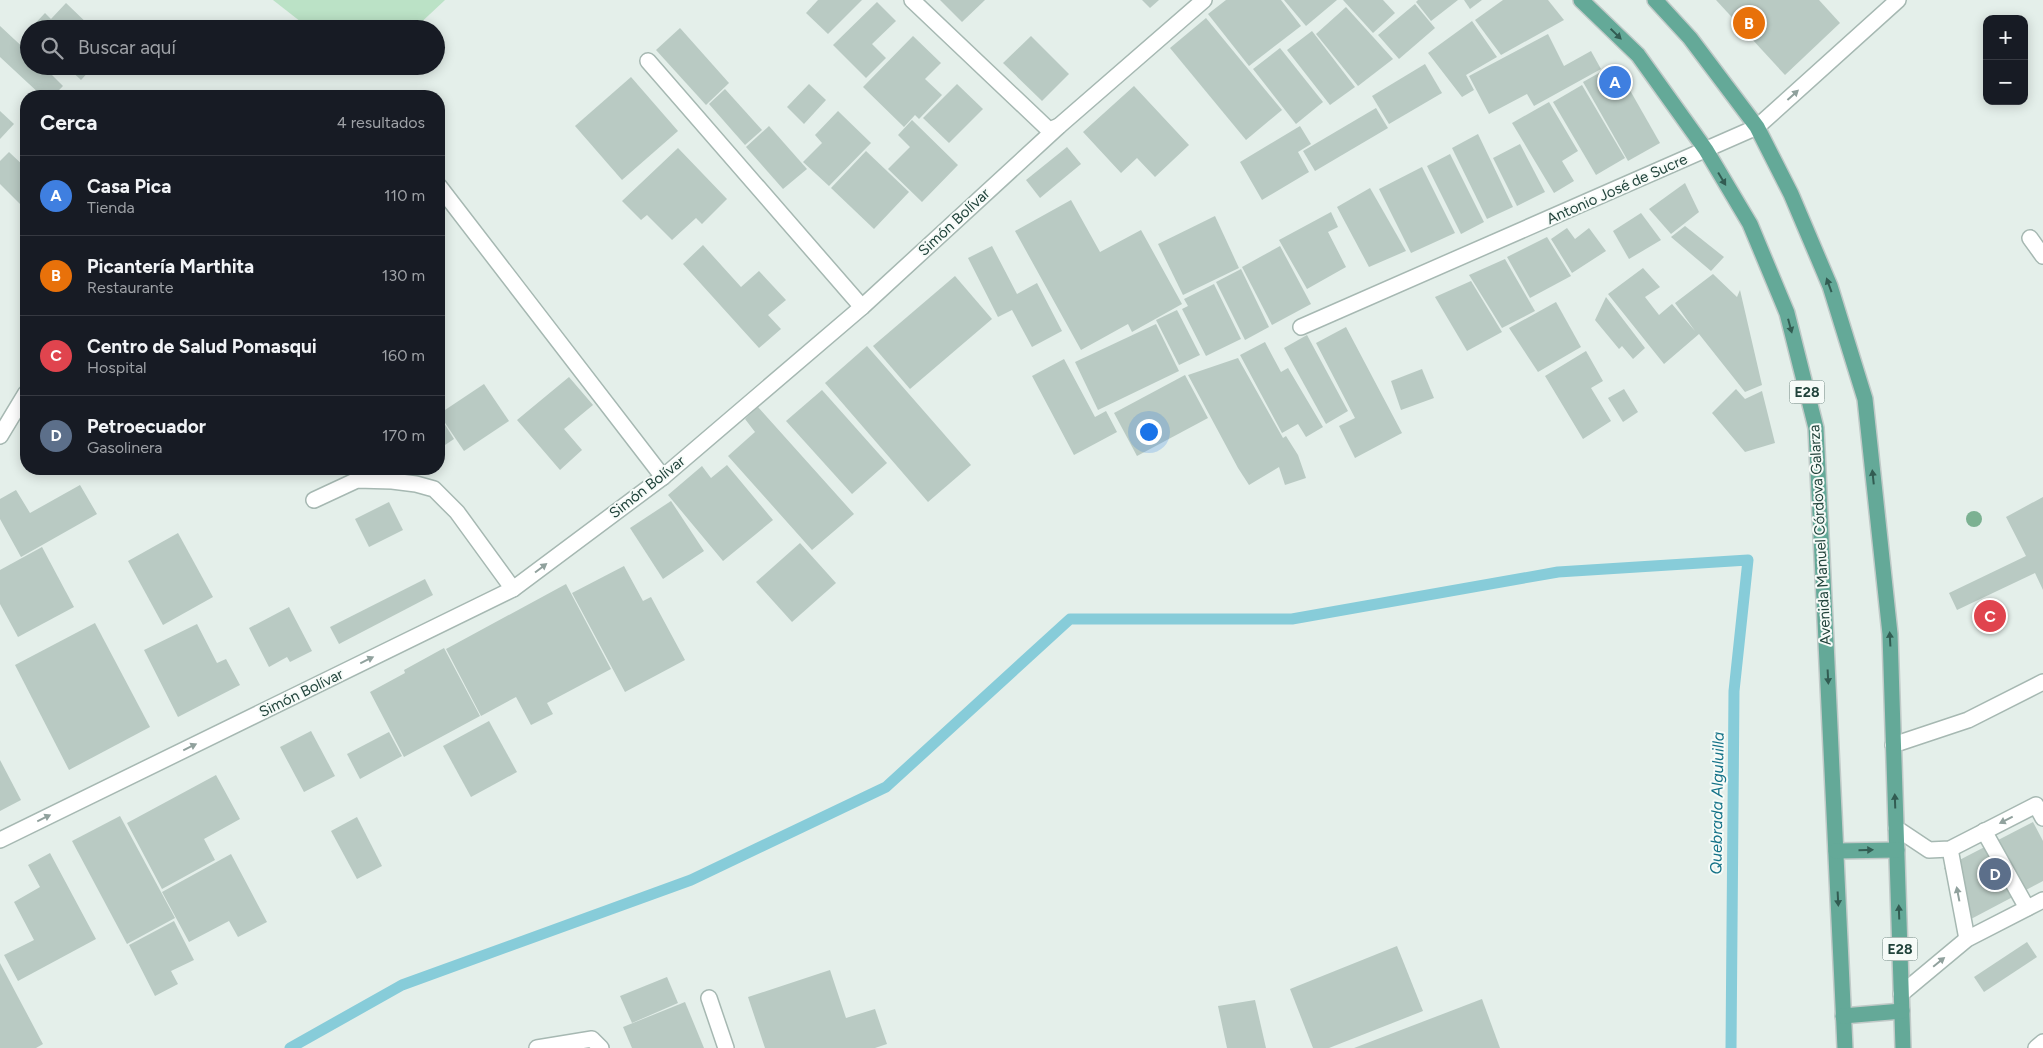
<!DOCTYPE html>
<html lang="es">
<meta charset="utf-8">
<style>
:root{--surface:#171b24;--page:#242831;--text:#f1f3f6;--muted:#9ea1a6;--line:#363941;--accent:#ff7f52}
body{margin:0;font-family:Figtree,sans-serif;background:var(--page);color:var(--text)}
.controls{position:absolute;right:15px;top:15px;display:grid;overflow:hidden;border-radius:10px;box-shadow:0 2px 12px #0003}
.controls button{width:45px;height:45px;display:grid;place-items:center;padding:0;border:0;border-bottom:1px solid var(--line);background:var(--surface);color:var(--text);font:25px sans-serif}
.you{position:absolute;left:1148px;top:431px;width:18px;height:18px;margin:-12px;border:4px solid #fff;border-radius:50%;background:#1a73e8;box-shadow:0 0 0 8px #1a73e833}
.badge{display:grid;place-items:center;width:32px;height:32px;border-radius:50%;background:var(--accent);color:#fff;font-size:16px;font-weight:700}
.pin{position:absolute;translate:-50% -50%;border:2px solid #fff;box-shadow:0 1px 5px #0006}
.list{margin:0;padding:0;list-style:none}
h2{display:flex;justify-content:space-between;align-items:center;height:65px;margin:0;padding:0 20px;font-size:21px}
h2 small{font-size:16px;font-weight:400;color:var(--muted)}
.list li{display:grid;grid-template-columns:32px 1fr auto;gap:15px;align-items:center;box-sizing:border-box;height:80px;padding:0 20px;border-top:1px solid var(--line)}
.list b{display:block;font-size:19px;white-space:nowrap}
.list p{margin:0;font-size:16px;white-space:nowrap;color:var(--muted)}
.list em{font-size:16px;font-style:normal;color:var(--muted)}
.icon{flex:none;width:28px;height:28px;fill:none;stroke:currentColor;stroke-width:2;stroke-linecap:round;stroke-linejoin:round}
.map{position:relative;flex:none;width:2043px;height:1048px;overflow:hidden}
.search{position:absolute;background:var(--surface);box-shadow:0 2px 12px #0003;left:20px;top:20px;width:425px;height:55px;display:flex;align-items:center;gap:12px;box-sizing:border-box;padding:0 18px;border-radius:28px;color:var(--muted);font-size:19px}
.panel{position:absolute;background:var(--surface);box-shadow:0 2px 12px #0003;left:20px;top:90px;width:425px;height:385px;border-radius:20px}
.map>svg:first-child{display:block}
.green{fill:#bbe2c6}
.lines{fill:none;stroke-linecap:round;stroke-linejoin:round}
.stream{stroke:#87ccd9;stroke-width:11}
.building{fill:#b9cac3}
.minor-casing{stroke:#a6b8b2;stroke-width:18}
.major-casing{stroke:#c1cac8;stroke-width:18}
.minor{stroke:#fff;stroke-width:15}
.major{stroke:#64a998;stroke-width:15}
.tree{fill:#7cb192}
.oneway{fill:#325c52}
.oneway2{fill:#90a19d}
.labels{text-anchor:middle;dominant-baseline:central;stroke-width:4;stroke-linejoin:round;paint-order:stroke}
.shield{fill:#f6fbf8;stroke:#617a74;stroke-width:1}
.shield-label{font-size:14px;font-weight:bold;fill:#21433b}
.street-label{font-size:15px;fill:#21433b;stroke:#f6fbf8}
.water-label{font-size:16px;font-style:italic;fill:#147287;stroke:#f6fbf8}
</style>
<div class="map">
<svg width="2043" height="1048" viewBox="0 0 2043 1048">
<rect width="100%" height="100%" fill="#e4efea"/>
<polygon class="green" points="273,0 445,0 414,29 310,29"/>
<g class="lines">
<polyline class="stream" points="290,1048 402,985 691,880 886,787 1070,619 1292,619 1558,572 1748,560 1734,691 1731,1048"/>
</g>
<g class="building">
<polygon points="818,0 862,0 828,34 806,13"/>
<polygon points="940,0 985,0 962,22"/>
<polygon points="1142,0 1159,0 1150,8"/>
<polygon points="1226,0 1281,0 1301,26 1249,66 1208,14"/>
<polygon points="1284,0 1337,0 1306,26"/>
<polygon points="1343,0 1383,0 1395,13 1373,33"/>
<polygon points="1418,0 1458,0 1431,21 1416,2"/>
<polygon points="1464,0 1482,0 1470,9"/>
<polygon points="1503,0 1548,0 1564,20 1501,55 1475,20"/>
<polygon points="1716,0 1819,0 1840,23 1785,75"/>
<polygon points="877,2 896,21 872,44 886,58 866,78 833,45"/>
<polygon points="66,3 93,29 30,29 45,13 51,19"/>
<polygon points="1415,4 1435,28 1399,59 1378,35"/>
<polygon points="1346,7 1393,59 1358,86 1316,34"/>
<polygon points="1206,18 1282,110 1246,140 1170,48"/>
<polygon points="1472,21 1497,57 1466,75 1474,90 1462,97 1428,53"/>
<polygon points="0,26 29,53 29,66 43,66 63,86 53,96 42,96 0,57"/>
<polygon points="680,28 729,83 706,105 656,50"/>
<polygon points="1312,31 1355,87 1330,105 1287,50"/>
<polygon points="1548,34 1564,66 1591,51 1601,69 1534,106 1527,94 1489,114 1469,76"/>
<polygon points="913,36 941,63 925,79 942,95 919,119 915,115 904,127 863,87"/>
<polygon points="1031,36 1069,74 1042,101 1003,63"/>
<polygon points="1280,48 1323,102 1296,124 1253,69"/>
<polygon points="1425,64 1442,93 1389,124 1372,96"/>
<polygon points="1615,64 1660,143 1628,161 1583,82"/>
<polygon points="66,66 94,66 81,80"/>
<polygon points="631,77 678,131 622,180 575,126"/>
<polygon points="809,84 826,100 804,124 787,107"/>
<polygon points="957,84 983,109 949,143 923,118"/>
<polygon points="1582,85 1625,158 1596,175 1553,102"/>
<polygon points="1134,86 1189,145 1155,177 1137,158 1121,173 1083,132"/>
<polygon points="725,89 762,130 745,145 709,104"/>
<polygon points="1549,102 1578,151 1562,161 1574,181 1554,193 1512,123"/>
<polygon points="1376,108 1388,128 1315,171 1303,151"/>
<polygon points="0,111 14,124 0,139"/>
<polygon points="838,111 871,143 829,186 803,162 822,143 815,135"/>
<polygon points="912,120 958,165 922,202 888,169 910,147 898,135"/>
<polygon points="769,126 807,169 783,189 746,147"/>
<polygon points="1300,126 1311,144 1298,152 1309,172 1262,200 1240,162"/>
<polygon points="1478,134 1513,207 1487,219 1452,148"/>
<polygon points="1520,144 1545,192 1517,206 1493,158"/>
<polygon points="1067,147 1081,164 1040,198 1026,180"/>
<polygon points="678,148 727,199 702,224 696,218 672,240 647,215 641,220 622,201"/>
<polygon points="866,151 909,192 874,229 831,188"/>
<polygon points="9,152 26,168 26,204 23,207 0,184 0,161"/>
<polygon points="1450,154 1484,222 1461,234 1427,166"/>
<polygon points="1422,167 1455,233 1411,253 1379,189"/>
<polygon points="1685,183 1699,212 1671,234 1649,209"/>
<polygon points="1370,188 1406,251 1369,267 1337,207"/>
<polygon points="1071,200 1100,252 1141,230 1182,304 1132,332 1128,324 1081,350 1015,231"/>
<polygon points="1331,212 1338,227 1328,232 1346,267 1307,289 1279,240"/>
<polygon points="1641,213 1661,240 1629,259 1613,231"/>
<polygon points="1215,216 1239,268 1183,295 1158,244"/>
<polygon points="1685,226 1724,257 1711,271 1671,237"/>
<polygon points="1567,228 1575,239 1589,228 1606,251 1572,273 1551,239"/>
<polygon points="1547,237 1571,276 1530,298 1507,257"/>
<polygon points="703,245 741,287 759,271 786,300 768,315 781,329 759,348 683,264"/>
<polygon points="992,246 1017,294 1037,283 1062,331 1032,347 1012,310 998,317 968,258"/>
<polygon points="1280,246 1311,304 1272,325 1242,267"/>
<polygon points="1505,259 1535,311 1502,328 1469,275"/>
<polygon points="1643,268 1660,287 1645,297 1659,315 1672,304 1695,331 1675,303 1713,274 1737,297 1740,290 1762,385 1745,392 1699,334 1664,364 1608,294"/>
<polygon points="1241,269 1269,327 1245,340 1216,282"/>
<polygon points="955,276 992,319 910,389 873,346"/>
<polygon points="1471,281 1502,332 1467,351 1435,297"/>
<polygon points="1214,284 1241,339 1206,356 1182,309 1188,306 1184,299"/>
<polygon points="1606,297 1645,348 1633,359 1622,346 1619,349 1595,320"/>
<polygon points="1556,302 1581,347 1538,372 1509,328"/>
<polygon points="1177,310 1200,355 1179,365 1156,320"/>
<polygon points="1156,324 1179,371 1098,410 1075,362"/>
<polygon points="1346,327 1402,433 1355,458 1339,426 1355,418 1316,343"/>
<polygon points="1307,335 1348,411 1326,424 1284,348"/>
<polygon points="1265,342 1281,372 1288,368 1323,427 1306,437 1298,424 1282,433 1240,355"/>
<polygon points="867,346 971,465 928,502 825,383"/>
<polygon points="1586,351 1603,381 1591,388 1611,421 1583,439 1545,376"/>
<polygon points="1238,358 1283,438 1286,436 1298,455 1306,478 1285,485 1279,467 1249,485 1238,468 1188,375"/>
<polygon points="1064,359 1095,417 1106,411 1117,432 1074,455 1032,376"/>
<polygon points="1422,369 1434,398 1401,410 1391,381"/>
<polygon points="1185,375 1208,418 1137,456 1114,413"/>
<polygon points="569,377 593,405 564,429 582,450 560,470 517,420"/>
<polygon points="484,384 509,421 464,451 439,414"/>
<polygon points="1624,389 1638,412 1623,422 1608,398"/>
<polygon points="1736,389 1745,399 1762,391 1775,443 1745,452 1712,413"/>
<polygon points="822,390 887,463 852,494 786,421"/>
<polygon points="758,407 854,514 812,550 728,456 755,432 745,419"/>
<polygon points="439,415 454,439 439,449"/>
<polygon points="727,465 773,520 723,561 668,495 702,466 711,478"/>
<polygon points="80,485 97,514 21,557 0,519 0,499 16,490 30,513"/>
<polygon points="2043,497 2043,590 2035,573 1957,610 1949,593 2026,556 2006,517"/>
<polygon points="671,501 704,551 663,579 630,528"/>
<polygon points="389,502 403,530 369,547 355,519"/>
<polygon points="178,533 213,597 163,625 128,561"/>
<polygon points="800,543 836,583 792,622 756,582"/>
<polygon points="42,547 74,607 18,637 0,604 0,570"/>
<polygon points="624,566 643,601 651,597 685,660 625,692 572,593"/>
<polygon points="425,579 433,595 339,644 330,627"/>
<polygon points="566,584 611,669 547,703 553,714 531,725 516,697 481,716 446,649"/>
<polygon points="289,607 312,651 290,662 287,657 269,667 249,628"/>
<polygon points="95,623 150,727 69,770 15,665"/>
<polygon points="197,624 217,663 226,659 240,685 178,717 144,650"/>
<polygon points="444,648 480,716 404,757 370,692 405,673 404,670"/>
<polygon points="489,721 517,772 471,797 443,746"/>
<polygon points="311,731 335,776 304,792 280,747"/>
<polygon points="389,732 402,756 360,779 347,754"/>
<polygon points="0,760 21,800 0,811"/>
<polygon points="216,775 240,819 204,839 215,860 162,889 127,823"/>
<polygon points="120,816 175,918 127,944 72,841"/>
<polygon points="357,817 382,866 357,879 331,831"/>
<polygon points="2033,822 2043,841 2043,881 1971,919 1944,868"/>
<polygon points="50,853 96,939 18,981 4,955 34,940 14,902 40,887 28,865"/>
<polygon points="231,854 267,922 238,937 229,921 189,942 162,892"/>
<polygon points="174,921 194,960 171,971 178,984 155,996 129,945"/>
<polygon points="2027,942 2037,957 1984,992 1974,977"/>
<polygon points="1397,946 1423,1011 1329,1048 1313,1048 1290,989"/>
<polygon points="0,963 43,1044 36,1048 0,1048"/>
<polygon points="830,970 846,1018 875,1009 887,1044 875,1048 765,1048 748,997"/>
<polygon points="667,977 678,1003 632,1023 620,996"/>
<polygon points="1482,999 1500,1048 1354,1048"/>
<polygon points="1255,1000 1266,1048 1227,1048 1218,1006"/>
<polygon points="685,1002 704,1048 632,1048 623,1027"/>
</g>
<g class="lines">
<g class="minor-casing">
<g id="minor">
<polyline points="912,0 1049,130 1059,126"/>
<polyline points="648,61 862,307"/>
<polyline points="439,186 663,477"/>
<polyline points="2030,238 2043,256"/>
<polyline points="1301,327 1757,127 1898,0"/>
<polyline points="0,436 26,393"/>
<polyline points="314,500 357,480 392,481 416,484 434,489 457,512 513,589"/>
<polyline points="1893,745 1968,720 2043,682"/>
<polyline points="1896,828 1929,850 1950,849 2036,805 2043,818"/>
<polyline points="1984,831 2027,908"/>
<polyline points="0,840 513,589 663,477 862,307 1059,126 1204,0"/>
<polyline points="1950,849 1967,939"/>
<polyline points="1901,994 1967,939 2043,900"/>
<polyline points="709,998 726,1048"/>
<polyline points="537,1048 592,1039 601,1048"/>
<polyline points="2036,1048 2043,1042"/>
</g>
</g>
<g class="major-casing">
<g id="major">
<polyline points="1581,0 1638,55 1706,150 1750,224 1787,313 1816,428 1845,1048"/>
<polyline points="1655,0 1690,38 1757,127 1791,194 1830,286 1865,399 1890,634 1903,1048"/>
<polyline points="1836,851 1897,850"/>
<polyline points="1843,1016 1902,1011"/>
</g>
</g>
<use href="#minor" class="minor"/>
<use href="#major" class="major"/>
</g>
<circle class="tree" cx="1974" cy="519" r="8"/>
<defs><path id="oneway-solid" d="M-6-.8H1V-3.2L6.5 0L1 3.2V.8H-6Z" transform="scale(1.25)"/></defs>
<g class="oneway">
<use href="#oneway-solid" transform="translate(1616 34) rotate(44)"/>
<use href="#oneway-solid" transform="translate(1722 179) rotate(59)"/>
<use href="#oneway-solid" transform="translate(1829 285) rotate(-110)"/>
<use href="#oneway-solid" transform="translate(1790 326) rotate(75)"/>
<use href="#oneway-solid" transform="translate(1873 477) rotate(-96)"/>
<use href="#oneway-solid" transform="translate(1890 639) rotate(-93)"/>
<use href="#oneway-solid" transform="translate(1828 677) rotate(87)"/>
<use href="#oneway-solid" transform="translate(1895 801) rotate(-92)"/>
<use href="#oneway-solid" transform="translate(1866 850) rotate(-1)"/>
<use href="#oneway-solid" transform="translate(1838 899) rotate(87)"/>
<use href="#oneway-solid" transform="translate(1899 912) rotate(-92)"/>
</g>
<g class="oneway2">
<use href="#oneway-solid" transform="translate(1793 95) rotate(-42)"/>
<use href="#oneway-solid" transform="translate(541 568) rotate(-37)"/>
<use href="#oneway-solid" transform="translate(367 660) rotate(-26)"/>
<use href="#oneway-solid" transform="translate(190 747) rotate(-26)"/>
<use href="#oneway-solid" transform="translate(44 818) rotate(-26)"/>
<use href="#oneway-solid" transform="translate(2006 820) rotate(153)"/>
<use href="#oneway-solid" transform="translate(1958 894) rotate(-101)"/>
<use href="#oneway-solid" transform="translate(1939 962) rotate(-39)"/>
</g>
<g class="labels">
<g class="shield">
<rect x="1789.5" y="380.5" width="35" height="23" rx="4"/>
<rect x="1882.5" y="937.5" width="35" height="23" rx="4"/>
</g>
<g class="shield-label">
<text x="1807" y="392">E28</text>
<text x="1900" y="949">E28</text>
</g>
<g class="street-label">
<text transform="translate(1617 189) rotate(-24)">Antonio José de Sucre</text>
<text transform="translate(954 222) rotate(-43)">Simón Bolívar</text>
<text transform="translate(647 487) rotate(-38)">Simón Bolívar</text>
<text transform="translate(1820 535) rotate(-93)">Avenida Manuel Córdova Galarza</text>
<text transform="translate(301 693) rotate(-26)">Simón Bolívar</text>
</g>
<g class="water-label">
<text transform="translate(1717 803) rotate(-89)">Quebrada Alguluilla</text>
</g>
</g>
</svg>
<div class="controls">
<button>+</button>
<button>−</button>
</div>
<div class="you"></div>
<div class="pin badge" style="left:1615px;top:82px;background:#3f7fe0">A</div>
<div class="pin badge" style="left:1749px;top:23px;background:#e8710a">B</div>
<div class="pin badge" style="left:1990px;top:616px;background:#e0444e">C</div>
<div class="pin badge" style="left:1995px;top:874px;background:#5c6f8a">D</div>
<div class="search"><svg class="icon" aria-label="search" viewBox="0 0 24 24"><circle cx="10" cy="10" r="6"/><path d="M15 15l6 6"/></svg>Buscar aquí</div>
<section class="panel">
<h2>Cerca<small>4 resultados</small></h2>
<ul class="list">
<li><span class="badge" style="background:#3f7fe0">A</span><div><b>Casa Pica</b><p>Tienda</p></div><em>110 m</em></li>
<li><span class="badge" style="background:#e8710a">B</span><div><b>Picantería Marthita</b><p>Restaurante</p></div><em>130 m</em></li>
<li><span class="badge" style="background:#e0444e">C</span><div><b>Centro de Salud Pomasqui</b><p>Hospital</p></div><em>160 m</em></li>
<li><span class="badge" style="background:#5c6f8a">D</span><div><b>Petroecuador</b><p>Gasolinera</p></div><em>170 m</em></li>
</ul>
</section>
</div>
